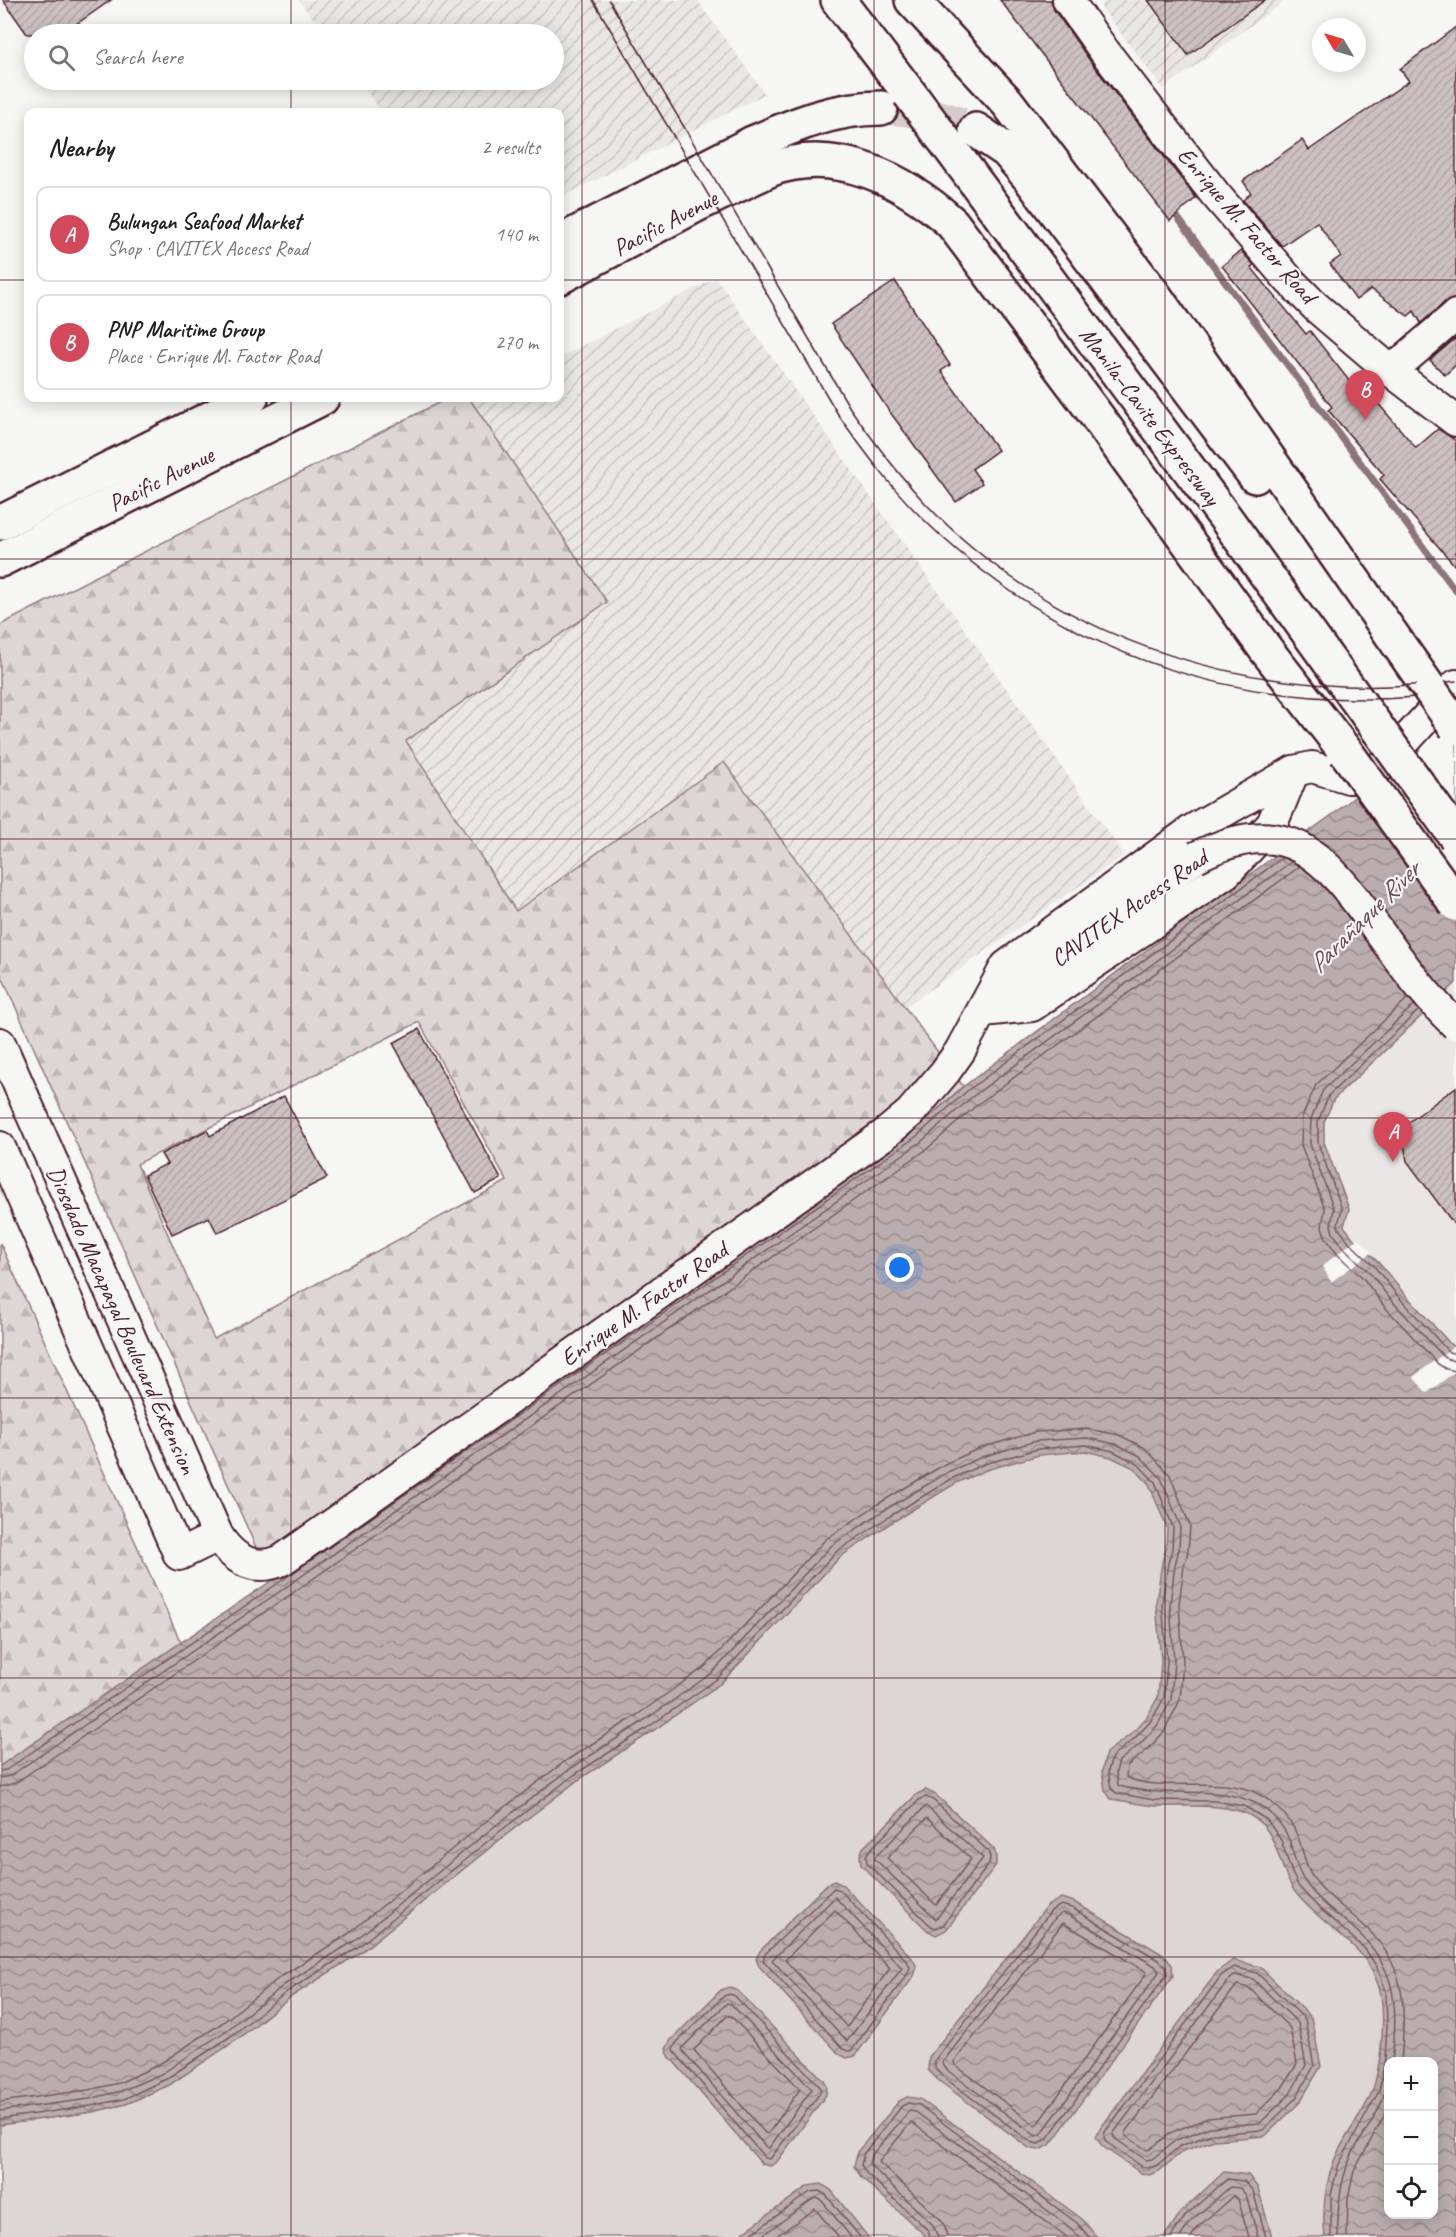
<!DOCTYPE html>
<meta charset="utf-8">
<style>
:root{--surface:#fff;--page:#f6f6f6;--text:#202124;--muted:#757577;--line:#e0e0e0;--accent:#d1495b}
body{margin:0;font-family:Caveat,sans-serif;background:var(--page);color:var(--text)}
.controls{position:absolute;right:18px;bottom:18px;display:grid;overflow:hidden;border-radius:12px;box-shadow:0 3px 15px #0003}
.controls button{width:54px;height:54px;display:grid;place-items:center;padding:0;border:0;border-bottom:2px solid var(--line);background:var(--surface);color:var(--text);font:30px sans-serif}
.compass{position:absolute;left:1312px;top:18px;width:54px;height:54px;border-radius:50%;background:var(--surface);box-shadow:0 3px 15px #0003;rotate:308deg}
.you{position:absolute;left:900px;top:1268px;width:21px;height:21px;margin:-15px;border:4px solid #fff;border-radius:50%;background:#1a73e8;box-shadow:0 0 0 9px #1a73e833}
.badge{display:grid;place-items:center;width:39px;height:39px;border-radius:50%;background:var(--accent);color:#fff;font-size:20px;font-weight:700}
.pin{position:absolute;translate:-50% -50px;filter:drop-shadow(0 2px 3px #0008)}
.pin::after{content:'';position:absolute;top:32px;width:21px;height:18px;background:inherit;clip-path:polygon(0 0,100% 0,50% 100%)}
.list{margin:0;padding:0;list-style:none}
h2{display:flex;justify-content:space-between;align-items:center;height:78px;margin:0;padding:0 24px;font-size:26px}
h2 small{font-size:20px;font-weight:400;color:var(--muted)}
.list li{display:grid;grid-template-columns:39px 1fr auto;gap:18px;align-items:center;box-sizing:border-box;height:96px;margin:0 12px 12px;padding:0 12px;border:2px solid var(--line);border-radius:12px}
.list b{display:block;font-size:22px;white-space:nowrap}
.list p{margin:0;font-size:20px;white-space:nowrap;color:var(--muted)}
.list em{font-size:20px;font-style:normal;color:var(--muted)}
.icon{flex:none;width:33px;height:33px;fill:none;stroke:currentColor;stroke-width:2;stroke-linecap:round;stroke-linejoin:round}
.map{position:relative;flex:none;width:1456px;height:2237px;overflow:hidden}
.search{position:absolute;background:var(--surface);box-shadow:0 3px 15px #0003;left:24px;top:24px;width:540px;height:66px;display:flex;align-items:center;gap:15px;box-sizing:border-box;padding:0 21px;border-radius:33px;color:var(--muted);font-size:22px}
.panel{position:absolute;background:var(--surface);box-shadow:0 3px 15px #0003;left:24px;top:108px;width:540px;height:294px;border-radius:12px}
.map>svg:first-child{display:block}
.built{fill:#e9e6e3}
.industrial{fill:url(#industrial-furrows)}
.forest{fill:url(#forest-firs);stroke:#947a80;stroke-width:1.5;fill-rule:evenodd}
.park{fill:#ddd6d5;stroke:#947a80;stroke-width:1.5;fill-rule:evenodd}
.water{fill:url(#water-waves);stroke:#8e747a;stroke-width:1.5;fill-rule:evenodd}
.pier{fill:#f6f6f2}
.lines{fill:none;stroke-linecap:round;stroke-linejoin:round}
.shore{stroke:#77585f;stroke-width:1.5}
.stream{stroke:#8e747a;stroke-width:7}
.building{fill:url(#building-hatch);stroke:#4a1f2b;stroke-width:1.5}
.highway-tunnel{stroke:#d4cbca;stroke-width:33;stroke-dasharray:33 16;stroke-linecap:butt}
.minor-casing{stroke:#4a1f2b;stroke-width:34}
.major-casing{stroke:#4a1f2b;stroke-width:38}
.highway-casing{stroke:#4a1f2b;stroke-width:38}
.minor{stroke:#f6f6f2;stroke-width:30}
.major{stroke:#f6f6f2;stroke-width:33}
.highway{stroke:#f6f6f2;stroke-width:33}
.tram{stroke:#4a1f2b;stroke-width:1.5}
.minor-bridge-casing{stroke:#4a1f2b;stroke-width:34;stroke-linecap:butt}
.highway-bridge-casing{stroke:#4a1f2b;stroke-width:38;stroke-linecap:butt}
.minor-bridge{stroke:#f6f6f2;stroke-width:30}
.highway-bridge{stroke:#f6f6f2;stroke-width:33}
.grid{fill:none;stroke:#4a1f2b;stroke-width:1.5;stroke-opacity:0.55}
.labels{text-anchor:middle;dominant-baseline:central;stroke-width:4.5;stroke-linejoin:round;paint-order:stroke}
.street-label{font-size:24px;fill:#4a1f2b;stroke:#f6f6f2}
.water-label{font-size:26px;font-style:italic;fill:#6c4a52;stroke:#f6f6f2}
</style>
<div class="map">
<svg width="1456" height="2237" viewBox="0 0 1456 2237">
<defs>
<pattern id="industrial-furrows" width="10" height="10" patternUnits="userSpaceOnUse" patternTransform="scale(1.5)"><rect width="10" height="10" fill="#e9e6e3"/><path d="M-1 1l2-2M0 10L10 0M9 11l2-2" fill="none" stroke="#c9c5c3"/></pattern>
<pattern id="forest-firs" width="22" height="20" patternUnits="userSpaceOnUse" patternTransform="scale(1.5)"><rect width="22" height="20" fill="#ddd6d5"/><path d="M5 1l3.5 6h-7zM16 11l3.5 6h-7z" fill="#bfb7b7"/></pattern>
<pattern id="water-waves" width="16" height="10" patternUnits="userSpaceOnUse" patternTransform="scale(1.5)"><rect width="16" height="10" fill="#bbadae"/><path d="M0 5q4-4 8 0t8 0" fill="none" stroke="#9a8c8e"/></pattern>
<pattern id="building-hatch" width="6" height="6" patternUnits="userSpaceOnUse" patternTransform="scale(1.5)"><rect width="6" height="6" fill="#ccc1c0"/><path d="M-1 1l2-2M0 6l6-6M5 7l2-2" fill="none" stroke="#b1a5a5"/></pattern>
</defs>
<rect width="100%" height="100%" fill="#f6f6f2"/>
<filter id="ink" filterUnits="userSpaceOnUse"><feTurbulence type="fractalNoise" baseFrequency=".0167" numOctaves="2"/><feDisplacementMap in="SourceGraphic" scale="12" xChannelSelector="R" yChannelSelector="G"/><feConvolveMatrix kernelMatrix="1 2 1 2 8 2 1 2 1" color-interpolation-filters="sRGB"/></filter>
<g filter="url(#ink)">
<polygon class="built" points="1456,983 1456,1350 1402,1291 1379,1263 1354,1239 1344,1225 1349,1209 1324,1142 1324,1122 1334,1099"/>
<g class="industrial">
<polygon points="299,0 697,0 765,94 560,198 560,112 382,112 358,80 554,80 554,34 324,34"/>
<polygon points="1108,0 1286,0 1163,89 1100,6"/>
<polygon points="716,278 1124,855 905,1007 724,762 516,912 406,741 607,602 469,398 560,398 560,357"/>
</g>
<g class="forest">
<path d="M448 398H469L607 602 406 741 516 911 724 762 963 1086 914 1131 271 1581 0 972V625ZM419 1022 507 1181 214 1339 137 1164Z"/>
<polygon points="0,1243 181,1643 0,1766"/>
</g>
<path class="park" d="M1084 1388 1456 1671V2237H0V2125L92 2112 126 2104 169 2085 235 2041 292 1996 361 1952 503 1837 578 1780 650 1733 721 1683 840 1557ZM1388 2062H1434V2214H1388Z"/>
<g class="water">
<path d="M1456 713V983L1334 1099 1324 1122V1142L1349 1209 1344 1226 1354 1239 1379 1263 1402 1291 1456 1350V2237H1325C1321 2205 1327 2168 1344 2141 1353 2124 1367 2108 1373 2089 1381 2065 1385 2021 1381 1995 1378 1980 1368 1961 1358 1951 1338 1930 1313 1915 1295 1892 1274 1864 1282 1826 1242 1812 1215 1803 1184 1807 1156 1806 1141 1805 1126 1801 1111 1799L1105 1790 1102 1771 1106 1753 1131 1734 1147 1717 1158 1697 1161 1661 1156 1603 1162 1562 1166 1548 1167 1528 1149 1484 1134 1468 1111 1457 1085 1451 1039 1455 986 1470 956 1483 891 1523 840 1557 721 1683 650 1733 578 1780 503 1837 361 1952 292 1996 235 2041 169 2085 126 2104 92 2112 0 2125V1766L271 1581 914 1131 964 1086 1199 911 1336 812ZM1388 2062H1434V2214H1388Z"/>
<polygon points="926,1790 936,1795 994,1849 996,1857 996,1865 946,1930 936,1935 928,1931 861,1865 860,1855 863,1848 917,1794"/>
<polygon points="834,1881 843,1885 912,1958 917,1967 914,1976 855,2056 847,2058 839,2054 759,1966 756,1959 760,1951 827,1884"/>
<polygon points="1061,1898 1074,1902 1164,1955 1172,1965 1173,1976 1050,2145 1039,2150 1029,2148 938,2080 928,2070 929,2057 1047,1906"/>
<polygon points="1233,1960 1260,1967 1311,2017 1321,2066 1300,2102 1265,2136 1214,2140 1183,2151 1159,2171 1149,2175 1141,2173 1102,2146 1096,2137 1100,2129 1217,1972"/>
<polygon points="729,1987 738,1991 824,2081 827,2087 826,2095 776,2163 770,2166 762,2164 669,2056 666,2049 671,2040 721,1990"/>
<polygon points="907,2097 920,2099 1082,2219 1097,2237 927,2237 861,2177 854,2166 858,2151 899,2101"/>
<polygon points="1224,2172 1248,2175 1258,2188 1272,2237 1164,2237 1182,2211"/>
<polygon points="821,2184 831,2190 868,2237 737,2237 808,2186"/>
</g>
<g class="pier">
<polygon points="1456,710 1456,922 1360,789"/>
<polygon points="1358,1238 1372,1252 1331,1282 1322,1266"/>
<polygon points="1455,1345 1456,1371 1427,1393 1413,1377"/>
</g>
<g class="lines">
<g class="shore">
<polyline points="1408,998 1316,1085 1302,1117 1301,1145 1325,1209 1322,1227 1326,1238 1338,1255 1363,1278 1384,1306 1438,1364 1446,1369 1456,1371"/>
<polyline points="1414,1005 1323,1090 1311,1119 1310,1144 1334,1209 1331,1225 1333,1233 1344,1248 1369,1272 1391,1300 1444,1357 1456,1362"/>
<polyline points="1419,1010 1329,1095 1318,1121 1318,1143 1342,1209 1338,1224 1339,1229 1350,1243 1375,1267 1397,1295 1449,1352 1456,1354"/>
<polyline points="0,1771 6,1770 274,1586 917,1136 967,1091 1282,858"/>
<polyline points="0,1778 10,1776 279,1592 921,1142 972,1097 1291,862"/>
<polyline points="0,1787 15,1783 284,1599 927,1149 978,1104 1299,867"/>
<polygon points="926,1797 933,1800 988,1851 990,1857 989,1864 943,1925 936,1928 931,1926 867,1863 866,1856 869,1851 920,1799"/>
<polygon points="926,1806 983,1858 936,1919 874,1858"/>
<polygon points="927,1818 971,1859 936,1905 887,1858"/>
<polygon points="834,1888 840,1890 907,1961 910,1967 908,1973 852,2050 848,2051 843,2049 763,1960 765,1954"/>
<polygon points="835,1897 902,1968 847,2041 772,1960"/>
<polygon points="1061,1905 1072,1908 1159,1960 1166,1967 1167,1974 1047,2139 1038,2144 1031,2142 942,2076 935,2068 935,2060 1051,1911"/>
<polygon points="835,1910 890,1968 847,2027 785,1960"/>
<polygon points="1062,1913 1069,1915 1155,1966 1159,1972 1042,2133 1036,2136 947,2070 942,2063 1056,1917"/>
<polygon points="1063,1923 1145,1971 1146,1974 1038,2123 1035,2125 955,2065 954,2062"/>
<polygon points="1234,1967 1257,1973 1305,2019 1314,2066 1296,2098 1263,2130 1212,2134 1180,2146 1156,2166 1148,2168 1143,2167 1106,2142 1104,2137 1105,2132 1221,1976"/>
<polygon points="1235,1975 1253,1979 1298,2023 1306,2065 1290,2094 1260,2123 1210,2127 1176,2140 1152,2159 1146,2160 1114,2138 1113,2134 1227,1982"/>
<polygon points="1237,1985 1249,1988 1290,2028 1297,2064 1282,2088 1256,2114 1208,2118 1172,2132 1150,2149 1147,2150 1126,2136 1126,2132"/>
<polygon points="730,1994 735,1996 821,2088 820,2093 770,2159 765,2158 673,2050 676,2043 724,1996"/>
<polygon points="727,2003 731,2004 812,2089 769,2148 766,2147 682,2050 683,2047"/>
<polygon points="727,2016 731,2016 800,2089 768,2134 765,2133 694,2050"/>
<path d="M0 2102 88 2090 119 2083 158 2065 222 2023 279 1978 348 1934 489 1819 564 1762 637 1715 706 1666 826 1539 878 1504 945 1464 980 1448 1036 1432 1088 1429 1119 1435 1145 1448 1170 1475 1190 1526 1188 1551 1184 1566 1179 1604 1183 1661 1180 1700 1164 1732 1146 1751 1127 1766 1126 1777C1157 1793 1215 1776 1252 1791 1271 1799 1289 1815 1297 1835 1303 1848 1304 1864 1313 1877 1324 1894 1343 1907 1359 1921 1407 1963 1406 2002 1401 2062"/>
<path d="M0 2111 89 2099 121 2091 163 2073 227 2030 284 1985 354 1941 495 1826 570 1769 642 1722 712 1673 831 1546 883 1511 950 1471 982 1457 1036 1441 1087 1438 1116 1444 1140 1456 1161 1478 1180 1525 1179 1549 1175 1565 1170 1604 1174 1661 1171 1700 1157 1726 1140 1744 1119 1761 1116 1772 1118 1785C1124 1788 1132 1789 1140 1790 1174 1796 1214 1787 1248 1800 1265 1806 1283 1822 1289 1840 1294 1854 1296 1869 1305 1882 1317 1899 1335 1913 1351 1926 1398 1966 1398 2004 1392 2062"/>
<polyline points="0,2119 91,2106 124,2099 166,2079 231,2036 288,1991 358,1947 499,1832 574,1775 647,1728 717,1679 836,1552 887,1518 953,1478 984,1464 1038,1449 1085,1445 1113,1451 1138,1464 1155,1482 1173,1527 1172,1549 1168,1563 1162,1603 1167,1661 1164,1698 1151,1721 1135,1738 1112,1757 1108,1771 1111,1788 1116,1793 1154,1800 1216,1801 1244,1806 1267,1820 1281,1840 1292,1873 1299,1887 1315,1904 1365,1949 1377,1967 1386,1991 1387,2025 1385,2059 1379,2091 1338,2166 1331,2195 1331,2237"/>
<polyline points="747,2237 810,2192 819,2191 826,2195 860,2237"/>
<polyline points="760,2237 813,2199 817,2198 822,2201 851,2237"/>
<polyline points="775,2237 815,2209 839,2237"/>
<polyline points="930,2237 928,2230 866,2173 861,2165 864,2153 902,2106 908,2103 919,2105 1077,2223 1089,2237"/>
<polyline points="938,2237 933,2225 869,2164 871,2156 909,2111 916,2112 1072,2229 1079,2237"/>
<polyline points="947,2237 945,2227 940,2219 879,2162 911,2122 1067,2237"/>
<polyline points="1171,2237 1186,2215 1227,2179 1244,2181 1253,2191 1266,2237"/>
<polyline points="1180,2237 1192,2220 1230,2187 1240,2188 1246,2195 1258,2237"/>
<polyline points="1191,2237 1199,2226 1233,2196 1238,2199 1249,2237"/>
<path d="M1338 2237C1337 2206 1340 2174 1356 2147 1369 2125 1384 2106 1388 2080"/>
<polyline points="1347,2237 1348,2198 1354,2171 1388,2109"/>
</g>
<polyline class="stream" points="1172,210 1456,591"/>
</g>
<g class="building">
<polygon points="3,0 111,0 62,34 27,34"/>
<polygon points="1000,0 1051,0 1054,10 1091,62 1196,198 1170,221"/>
<polygon points="1148,0 1265,0 1188,55"/>
<polygon points="1456,27 1456,298 1445,302 1421,323 1414,311 1408,316 1371,289 1356,300 1330,264 1341,256 1317,222 1282,246 1243,200 1251,193 1243,181 1302,140 1309,150 1409,81 1400,69"/>
<polygon points="1241,251 1254,265 1251,267 1306,334 1310,331 1354,387 1360,382 1416,448 1438,429 1456,441 1456,567 1380,479 1384,475 1328,410 1332,407 1222,266"/>
<polygon points="895,281 950,365 941,371 998,450 972,469 982,483 956,502 887,408 831,324"/>
<polygon points="1456,338 1456,365 1445,375 1430,360"/>
<polygon points="419,1029 501,1179 475,1193 393,1043"/>
<polygon points="1456,1087 1456,1227 1407,1161 1401,1128"/>
<polygon points="284,1096 327,1178 217,1233 209,1217 172,1234 144,1175 167,1164 161,1154 207,1130 210,1136"/>
</g>
<g class="lines">
<path class="highway-tunnel" d="M881 108C913 108 946 117 976 130"/>
<g class="minor-casing">
<g id="minor">
<polyline points="1068,0 1105,52 1159,122 1215,194 1289,280 1316,307 1391,371 1456,421"/>
<polyline points="1391,371 1456,315"/>
<polyline points="988,1008 1196,857"/>
<polyline points="983,1011 1032,1006 1226,873 1272,824 1294,771"/>
<path d="M0 1043 218 1536C233 1559 255 1573 282 1560L885 1134 910 1113 945 1072 960 1051 1006 966 1192 830 1294 771 1312 767 1349 778 1366 776 1374 772 1388 760 1456 685"/>
<polyline points="0,1147 179,1555 218,1536"/>
</g>
</g>
<g class="major-casing">
<g id="major">
<polyline points="560,242 753,143"/>
<polyline points="560,277 700,203 771,169"/>
<polyline points="0,523 251,398"/>
<polyline points="0,560 322,398"/>
</g>
</g>
<g class="highway-casing">
<g id="highway">
<polyline points="838,0 909,93"/>
<polyline points="912,0 1007,102 1152,292 1431,691"/>
<polyline points="976,130 1007,151 1029,177 1255,476"/>
<polyline points="942,137 1227,520 1378,729"/>
<path d="M753 143C794 125 834 108 881 108"/>
<path d="M771 169C837 145 904 180 952 223L1096 415 1267 651 1346 752"/>
</g>
</g>
<use href="#minor" class="minor"/>
<use href="#major" class="major"/>
<use href="#highway" class="highway"/>
<g class="tram">
<path d="M593 0 839 416C864 451 889 485 919 515 1065 660 1253 719 1456 693"/>
<path d="M609 0 850 408C874 442 898 474 926 504 1063 647 1263 705 1456 681"/>
</g>
<g class="minor-bridge-casing">
<path id="minor-bridge" d="M1196 857C1287 811 1324 855 1375 926 1400 961 1424 995 1456 1025"/>
</g>
<g class="highway-bridge-casing">
<g id="highway-bridge">
<polyline points="909,93 942,137"/>
<polyline points="1431,691 1456,727"/>
<polyline points="1378,729 1456,837"/>
<polyline points="1346,752 1456,904"/>
</g>
</g>
<use href="#minor-bridge" class="minor-bridge"/>
<use href="#highway-bridge" class="highway-bridge"/>
</g>
</g>
<path class="grid" d="M291 0V34M582 0V2237M874 0V2237M1165 0V2237M291 80V112M0 280H28M560 280H1456M291 398V2237M0 559H1456M0 839H1456M0 1118H1456M0 1398H1456M0 1678H1456M0 1957H1456"/>
<g class="labels">
<g class="street-label">
<text transform="translate(665 223) rotate(-28)">Pacific Avenue</text>
<text transform="translate(1247 225) rotate(49)">Enrique M. Factor Road</text>
<text transform="translate(1150 416) rotate(53)">Manila–Cavite Expressway</text>
<text transform="translate(161 479) rotate(-27)">Pacific Avenue</text>
<text transform="translate(1129 908) rotate(-35)">CAVITEX Access Road</text>
<text transform="translate(644 1304) rotate(-35)">Enrique M. Factor Road</text>
<text transform="translate(122 1320) rotate(66)">Diosdado Macapagal Boulevard Extension</text>
</g>
<g class="water-label">
<text transform="translate(1364 917) rotate(-45)">Parañaque River</text>
</g>
</g>
</svg>
<div class="controls">
<button>+</button>
<button>−</button>
<button><svg class="icon" aria-label="locate" viewBox="0 0 24 24"><circle cx="12" cy="12" r="6"/><path d="M12 2v4M12 18v4M2 12h4M18 12h4"/></svg></button>
</div>
<svg class="compass" viewBox="-18 -18 36 36"><path d="M0-13l5 13h-10z" fill="#e53935"/><path d="M0 13l5-13h-10z" fill="#757577"/></svg>
<div class="you"></div>
<div class="pin badge" style="left:1393px;top:1162px">A</div>
<div class="pin badge" style="left:1365px;top:420px">B</div>
<div class="search"><svg class="icon" aria-label="search" viewBox="0 0 24 24"><circle cx="10" cy="10" r="6"/><path d="M15 15l6 6"/></svg>Search here</div>
<section class="panel">
<h2>Nearby<small>2 results</small></h2>
<ul class="list">
<li><span class="badge">A</span><div><b>Bulungan Seafood Market</b><p>Shop · CAVITEX Access Road</p></div><em>140 m</em></li>
<li><span class="badge">B</span><div><b>PNP Maritime Group</b><p>Place · Enrique M. Factor Road</p></div><em>270 m</em></li>
</ul>
</section>
</div>
